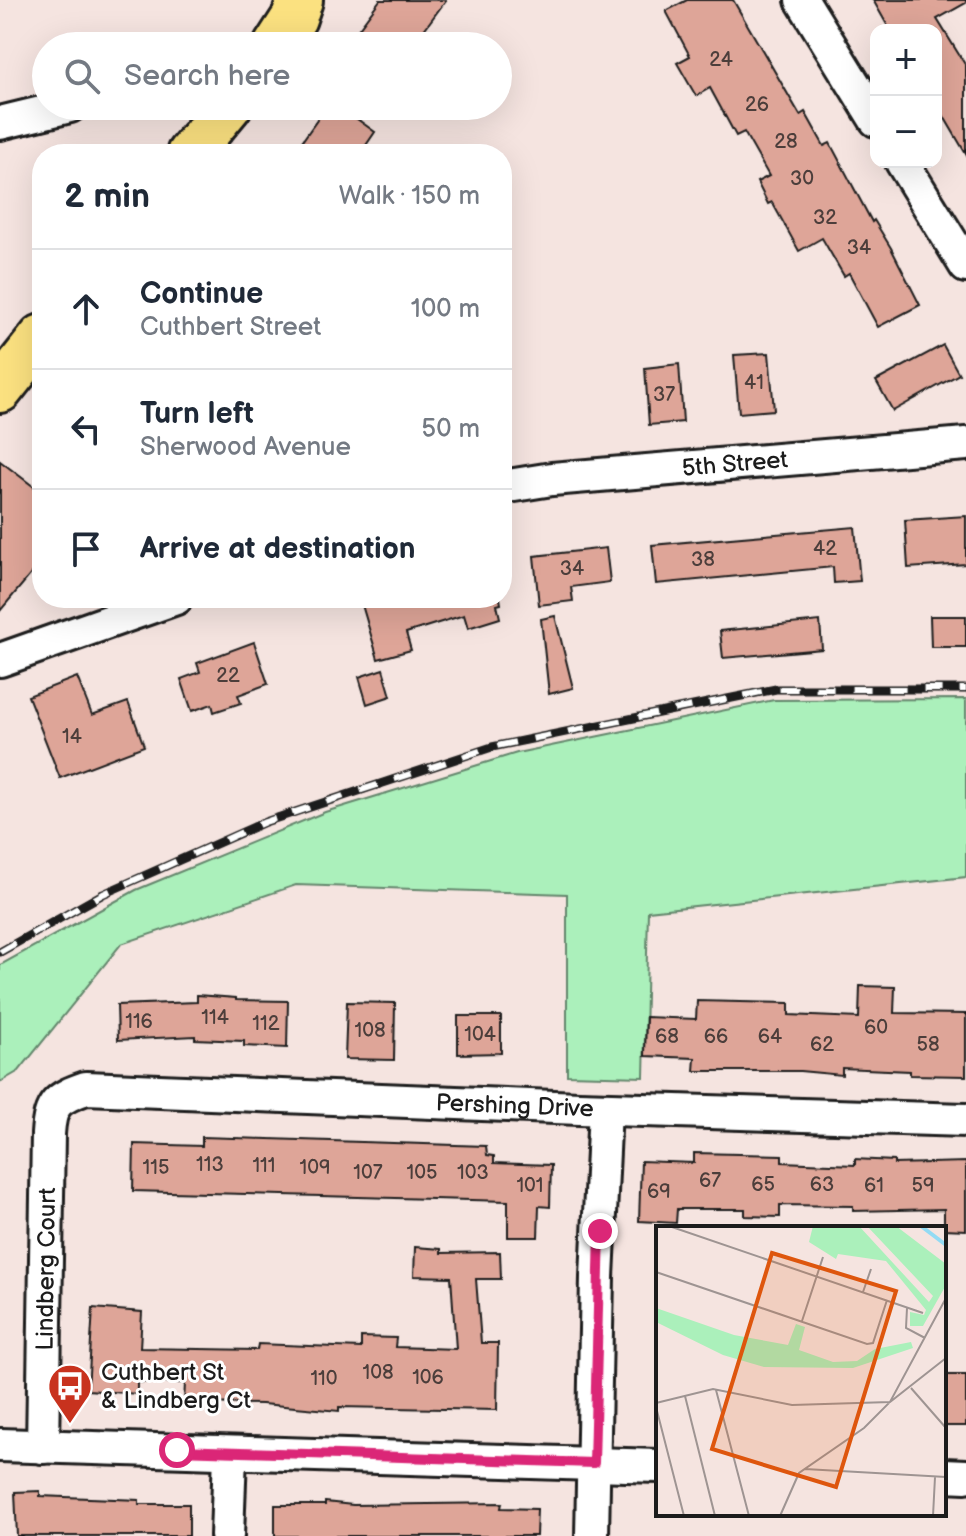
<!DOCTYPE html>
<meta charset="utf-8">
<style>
:root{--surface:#fff;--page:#f2f2f3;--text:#1f2937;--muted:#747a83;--line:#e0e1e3}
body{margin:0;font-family:"Balsamiq Sans",sans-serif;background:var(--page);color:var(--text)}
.controls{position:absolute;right:24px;top:24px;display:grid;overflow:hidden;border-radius:16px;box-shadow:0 8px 32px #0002}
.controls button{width:72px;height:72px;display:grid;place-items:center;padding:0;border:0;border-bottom:2px solid var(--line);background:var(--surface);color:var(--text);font:40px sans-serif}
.stop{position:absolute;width:24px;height:24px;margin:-18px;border:6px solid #db2777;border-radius:50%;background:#fff}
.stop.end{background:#db2777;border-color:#fff;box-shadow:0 2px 8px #0008}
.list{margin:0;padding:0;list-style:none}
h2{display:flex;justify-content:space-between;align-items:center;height:104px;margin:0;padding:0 32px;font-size:34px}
h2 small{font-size:26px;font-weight:400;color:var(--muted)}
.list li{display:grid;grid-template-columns:52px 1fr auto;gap:24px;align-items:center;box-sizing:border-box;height:120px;padding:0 32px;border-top:2px solid var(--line)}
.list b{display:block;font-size:30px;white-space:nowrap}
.list p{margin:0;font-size:26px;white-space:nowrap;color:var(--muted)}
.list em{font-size:26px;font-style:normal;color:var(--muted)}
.icon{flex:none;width:44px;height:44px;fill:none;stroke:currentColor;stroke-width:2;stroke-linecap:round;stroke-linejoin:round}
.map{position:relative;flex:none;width:966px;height:1536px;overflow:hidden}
.search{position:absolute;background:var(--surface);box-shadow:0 8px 32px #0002;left:32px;top:32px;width:480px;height:88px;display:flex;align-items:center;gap:20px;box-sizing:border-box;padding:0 28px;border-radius:44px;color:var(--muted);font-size:30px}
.panel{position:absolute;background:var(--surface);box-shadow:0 8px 32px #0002;left:32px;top:144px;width:480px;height:464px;border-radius:32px}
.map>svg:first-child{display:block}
.green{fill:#abf0bb;stroke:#64866c;stroke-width:2}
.building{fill:#dea598;stroke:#1c1c1c;stroke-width:2}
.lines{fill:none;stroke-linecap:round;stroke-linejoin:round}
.minor-casing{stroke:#1c1c1c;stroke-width:38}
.primary-casing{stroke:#1c1c1c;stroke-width:50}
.minor{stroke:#fff;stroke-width:32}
.primary{stroke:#fbe180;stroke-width:44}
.rail-casing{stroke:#1c1c1c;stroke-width:9}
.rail{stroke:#fff;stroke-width:6;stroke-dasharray:18;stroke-linecap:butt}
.route{stroke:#db2777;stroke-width:10}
.labels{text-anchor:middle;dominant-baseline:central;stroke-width:6;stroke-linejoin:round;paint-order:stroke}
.number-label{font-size:20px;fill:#4c3e3b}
.street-label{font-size:24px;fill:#1c1c1c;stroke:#fff}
.poi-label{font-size:24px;fill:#1c1c1c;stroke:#fff;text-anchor:start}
.inset-river{fill:none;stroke:#93dbf4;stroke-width:4}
.inset-road{fill:none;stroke:#9e9492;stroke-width:2}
.view{fill:#de560d;fill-opacity:0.15;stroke:#de560d;stroke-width:4}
.inset-edge{fill:none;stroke:#1c1c1c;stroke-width:4}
</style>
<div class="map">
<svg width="966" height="1536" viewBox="0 0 966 1536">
<rect width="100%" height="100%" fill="#f5e4e0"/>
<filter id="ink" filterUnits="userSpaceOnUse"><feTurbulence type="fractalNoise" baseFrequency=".0125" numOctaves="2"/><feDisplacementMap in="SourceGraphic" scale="16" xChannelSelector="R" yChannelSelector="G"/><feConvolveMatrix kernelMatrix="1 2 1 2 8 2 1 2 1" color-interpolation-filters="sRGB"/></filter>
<g filter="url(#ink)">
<polygon class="green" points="966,699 966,877 648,911 644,1077 567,1075 567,894 296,885 121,944 19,1071 0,1082 0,965 136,890 325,812 517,753 774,700"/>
<g class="building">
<polygon points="380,0 446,0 412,46 370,46 354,35"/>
<polygon points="687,0 733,0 800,115 805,112 824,146 830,143 872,222 874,220 891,248 920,305 878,327 849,273 844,276 822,238 799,251 772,202 768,204 757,182 769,176 744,132 736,136 710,88 696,96 677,63 690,56 666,11"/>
<polygon points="873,0 966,0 966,3 937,19 966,66 966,154 936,103 936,30 890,30"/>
<polygon points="327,106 339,106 375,132 360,154 293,154"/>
<polygon points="943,345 959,374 893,411 876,381"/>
<polygon points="769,353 774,410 739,413 734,355"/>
<polygon points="679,364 683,422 649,425 645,368"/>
<polygon points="0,461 42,493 42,561 0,611"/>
<polygon points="966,516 966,564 908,568 905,520"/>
<polygon points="855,527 860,581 834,583 833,567 656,584 652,545"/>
<polygon points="606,548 610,582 571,587 573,601 539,605 534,556"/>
<polygon points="360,598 500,598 501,604 497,605 500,618 468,628 464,615 406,633 411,650 378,659"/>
<polygon points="555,616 573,688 549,694 541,619"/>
<polygon points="930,616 966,616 966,647 931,647"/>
<polygon points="820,621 822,649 723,658 720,631"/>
<polygon points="254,642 268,684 238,695 241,703 214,712 212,704 192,711 181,679 200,672 197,663"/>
<polygon points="383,669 391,696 367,704 359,677"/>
<polygon points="77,677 92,715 128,702 144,746 60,778 28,696"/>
<polygon points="860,986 895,987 894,1013 966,1014 966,1076 910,1075 910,1071 842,1068 842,1075 800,1071 694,1071 695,1058 645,1056 646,1017 696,1019 697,1001 789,1003 789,1015 859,1018"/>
<polygon points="197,995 236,998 236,1000 288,1001 287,1048 244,1046 244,1041 195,1039 195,1036 118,1040 117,1005 197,1002"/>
<polygon points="347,1002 395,1003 394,1060 345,1059"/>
<polygon points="458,1016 501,1016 501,1053 458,1054"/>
<polygon points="202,1137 486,1146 487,1155 494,1156 494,1163 551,1165 550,1207 539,1206 538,1237 508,1237 508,1201 133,1191 134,1144 202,1146"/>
<polygon points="694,1153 782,1155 782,1162 855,1165 855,1159 894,1161 894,1164 966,1162 966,1230 944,1229 944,1209 853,1211 853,1206 780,1205 780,1217 745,1216 745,1209 677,1209 676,1223 639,1221 641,1161 694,1163"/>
<polygon points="415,1247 441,1249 441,1253 500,1252 501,1279 476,1279 481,1343 498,1343 497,1410 339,1407 339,1411 262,1404 184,1403 185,1383 137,1382 137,1394 88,1390 93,1308 142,1312 140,1348 257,1350 258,1344 361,1348 361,1337 396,1338 395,1347 456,1349 451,1277 414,1276"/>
<rect x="944" y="1375" width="22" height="51"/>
<polygon points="40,1491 40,1496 139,1500 139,1504 189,1504 189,1536 17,1536 15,1492"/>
<polygon points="325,1502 353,1505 502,1503 501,1508 537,1509 536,1536 275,1536 275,1505 325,1505"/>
</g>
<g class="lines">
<g class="minor-casing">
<g id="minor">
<polyline points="802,0 876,120"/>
<polyline points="0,123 70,106"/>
<polyline points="902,162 966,266"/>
<path id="s1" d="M502 487 552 479 966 444"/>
<polyline points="0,660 176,598"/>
<polyline points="0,1445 658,1466"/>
<path id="s2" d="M43 1447 48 1134C50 1103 57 1098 86 1088L579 1108 966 1120"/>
<polyline points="944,1475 966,1476"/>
<polyline points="227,1536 230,1454"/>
<polyline points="592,1536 597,1277 605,1109"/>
</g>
</g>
<g class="primary-casing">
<g id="primary">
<polyline points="276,46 294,18 300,0"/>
<polyline points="189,154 229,106"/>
<polyline points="0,390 42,337"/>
</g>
</g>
<use href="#minor" class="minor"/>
<use href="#primary" class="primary"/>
<g class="rail-casing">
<polyline id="rail" points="0,952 103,894 265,822 492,747 776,689 966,689"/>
</g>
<use href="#rail" class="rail"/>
</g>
</g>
<g class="lines" filter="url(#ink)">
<polyline class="route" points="177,1450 594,1463 600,1231"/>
</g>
<defs>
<g id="bus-pin" transform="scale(2.3)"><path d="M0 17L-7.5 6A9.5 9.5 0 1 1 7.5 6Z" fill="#c8321e" stroke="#fff"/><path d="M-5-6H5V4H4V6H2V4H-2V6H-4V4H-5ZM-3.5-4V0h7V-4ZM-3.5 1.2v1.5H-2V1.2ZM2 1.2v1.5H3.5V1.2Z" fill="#fff"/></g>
</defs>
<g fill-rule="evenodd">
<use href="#bus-pin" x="70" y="1386"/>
</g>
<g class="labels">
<g class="number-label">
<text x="721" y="60">24</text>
<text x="757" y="105">26</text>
<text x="786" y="142">28</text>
<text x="802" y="179">30</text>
<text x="825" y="218">32</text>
<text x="859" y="248">34</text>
<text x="754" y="383">41</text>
<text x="664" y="395">37</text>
<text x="825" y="549">42</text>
<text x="703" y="560">38</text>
<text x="572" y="569">34</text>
<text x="228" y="676">22</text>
<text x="72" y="737">14</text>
<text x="215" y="1018">114</text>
<text x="139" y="1022">116</text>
<text x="266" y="1024">112</text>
<text x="876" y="1028">60</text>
<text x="370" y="1031">108</text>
<text x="480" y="1035">104</text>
<text x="667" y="1037">68</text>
<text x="716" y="1037">66</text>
<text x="770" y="1037">64</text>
<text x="822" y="1045">62</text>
<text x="928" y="1045">58</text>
<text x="210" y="1165">113</text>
<text x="264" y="1166">111</text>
<text x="156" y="1168">115</text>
<text x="315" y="1168">109</text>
<text x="368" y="1173">107</text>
<text x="422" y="1173">105</text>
<text x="473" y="1173">103</text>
<text x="710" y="1181">67</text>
<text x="763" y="1185">65</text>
<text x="822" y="1185">63</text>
<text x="530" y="1186">101</text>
<text x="874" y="1186">61</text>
<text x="923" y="1186">59</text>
<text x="659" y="1192">69</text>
<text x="378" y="1373">108</text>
<text x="428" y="1378">106</text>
<text x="324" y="1379">110</text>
</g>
<g class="street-label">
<text stroke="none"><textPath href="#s1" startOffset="234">5th Street</textPath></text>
<text stroke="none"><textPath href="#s2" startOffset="808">Pershing Drive</textPath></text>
<text stroke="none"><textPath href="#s2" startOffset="178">Lindberg Court</textPath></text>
</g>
<g class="poi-label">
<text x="101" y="1372">Cuthbert St<tspan x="101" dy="28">&amp; Lindberg Ct</tspan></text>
</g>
</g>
<g transform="translate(656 1226)">
<rect width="290" height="290" fill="#f5e4e0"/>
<path d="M157 0H203L273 76 277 70 211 0H240L290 38V59L267 100H254V86L268 89 270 84 230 35 182 28 180 33 153 16ZM0 82 78 109 132 119 140 98 149 101 143 124 177 136 201 135 219 123 255 116 257 122 197 142 108 141 67 129 0 96Z" fill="#abf0bb"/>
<path class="inset-river" d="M265 0 290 19"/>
<path class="inset-road" d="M13 0 267 87M0 46 211 118 217 117 231 74M207 66 215 43M251 82 250 102 269 112M146 95 167 31M255 162 290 202M60 164 93 290M29 170 59 290M0 177 57 163 136 179 234 176 290 132M0 181 28 290M149 243 290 251M124 290 143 247 208 202 234 176 290 72M277 290 279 251"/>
<path class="view" d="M116 27 240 65 180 261 56 223Z"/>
<rect width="290" height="290" class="inset-edge"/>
</g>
</svg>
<div class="controls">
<button>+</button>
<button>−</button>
</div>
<div class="stop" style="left:177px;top:1450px"></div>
<div class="stop end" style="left:600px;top:1231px"></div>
<div class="search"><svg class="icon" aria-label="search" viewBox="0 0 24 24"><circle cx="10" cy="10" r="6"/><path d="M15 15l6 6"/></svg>Search here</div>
<section class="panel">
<h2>2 min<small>Walk · 150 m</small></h2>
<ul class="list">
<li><svg class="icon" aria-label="ahead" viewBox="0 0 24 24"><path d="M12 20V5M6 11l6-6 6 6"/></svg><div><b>Continue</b><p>Cuthbert Street</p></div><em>100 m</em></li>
<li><svg class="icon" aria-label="left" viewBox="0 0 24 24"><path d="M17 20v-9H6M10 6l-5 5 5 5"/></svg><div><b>Turn left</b><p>Sherwood Avenue</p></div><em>50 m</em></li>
<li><svg class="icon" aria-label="arrive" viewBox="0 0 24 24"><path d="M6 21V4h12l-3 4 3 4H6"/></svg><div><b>Arrive at destination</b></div></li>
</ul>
</section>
</div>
